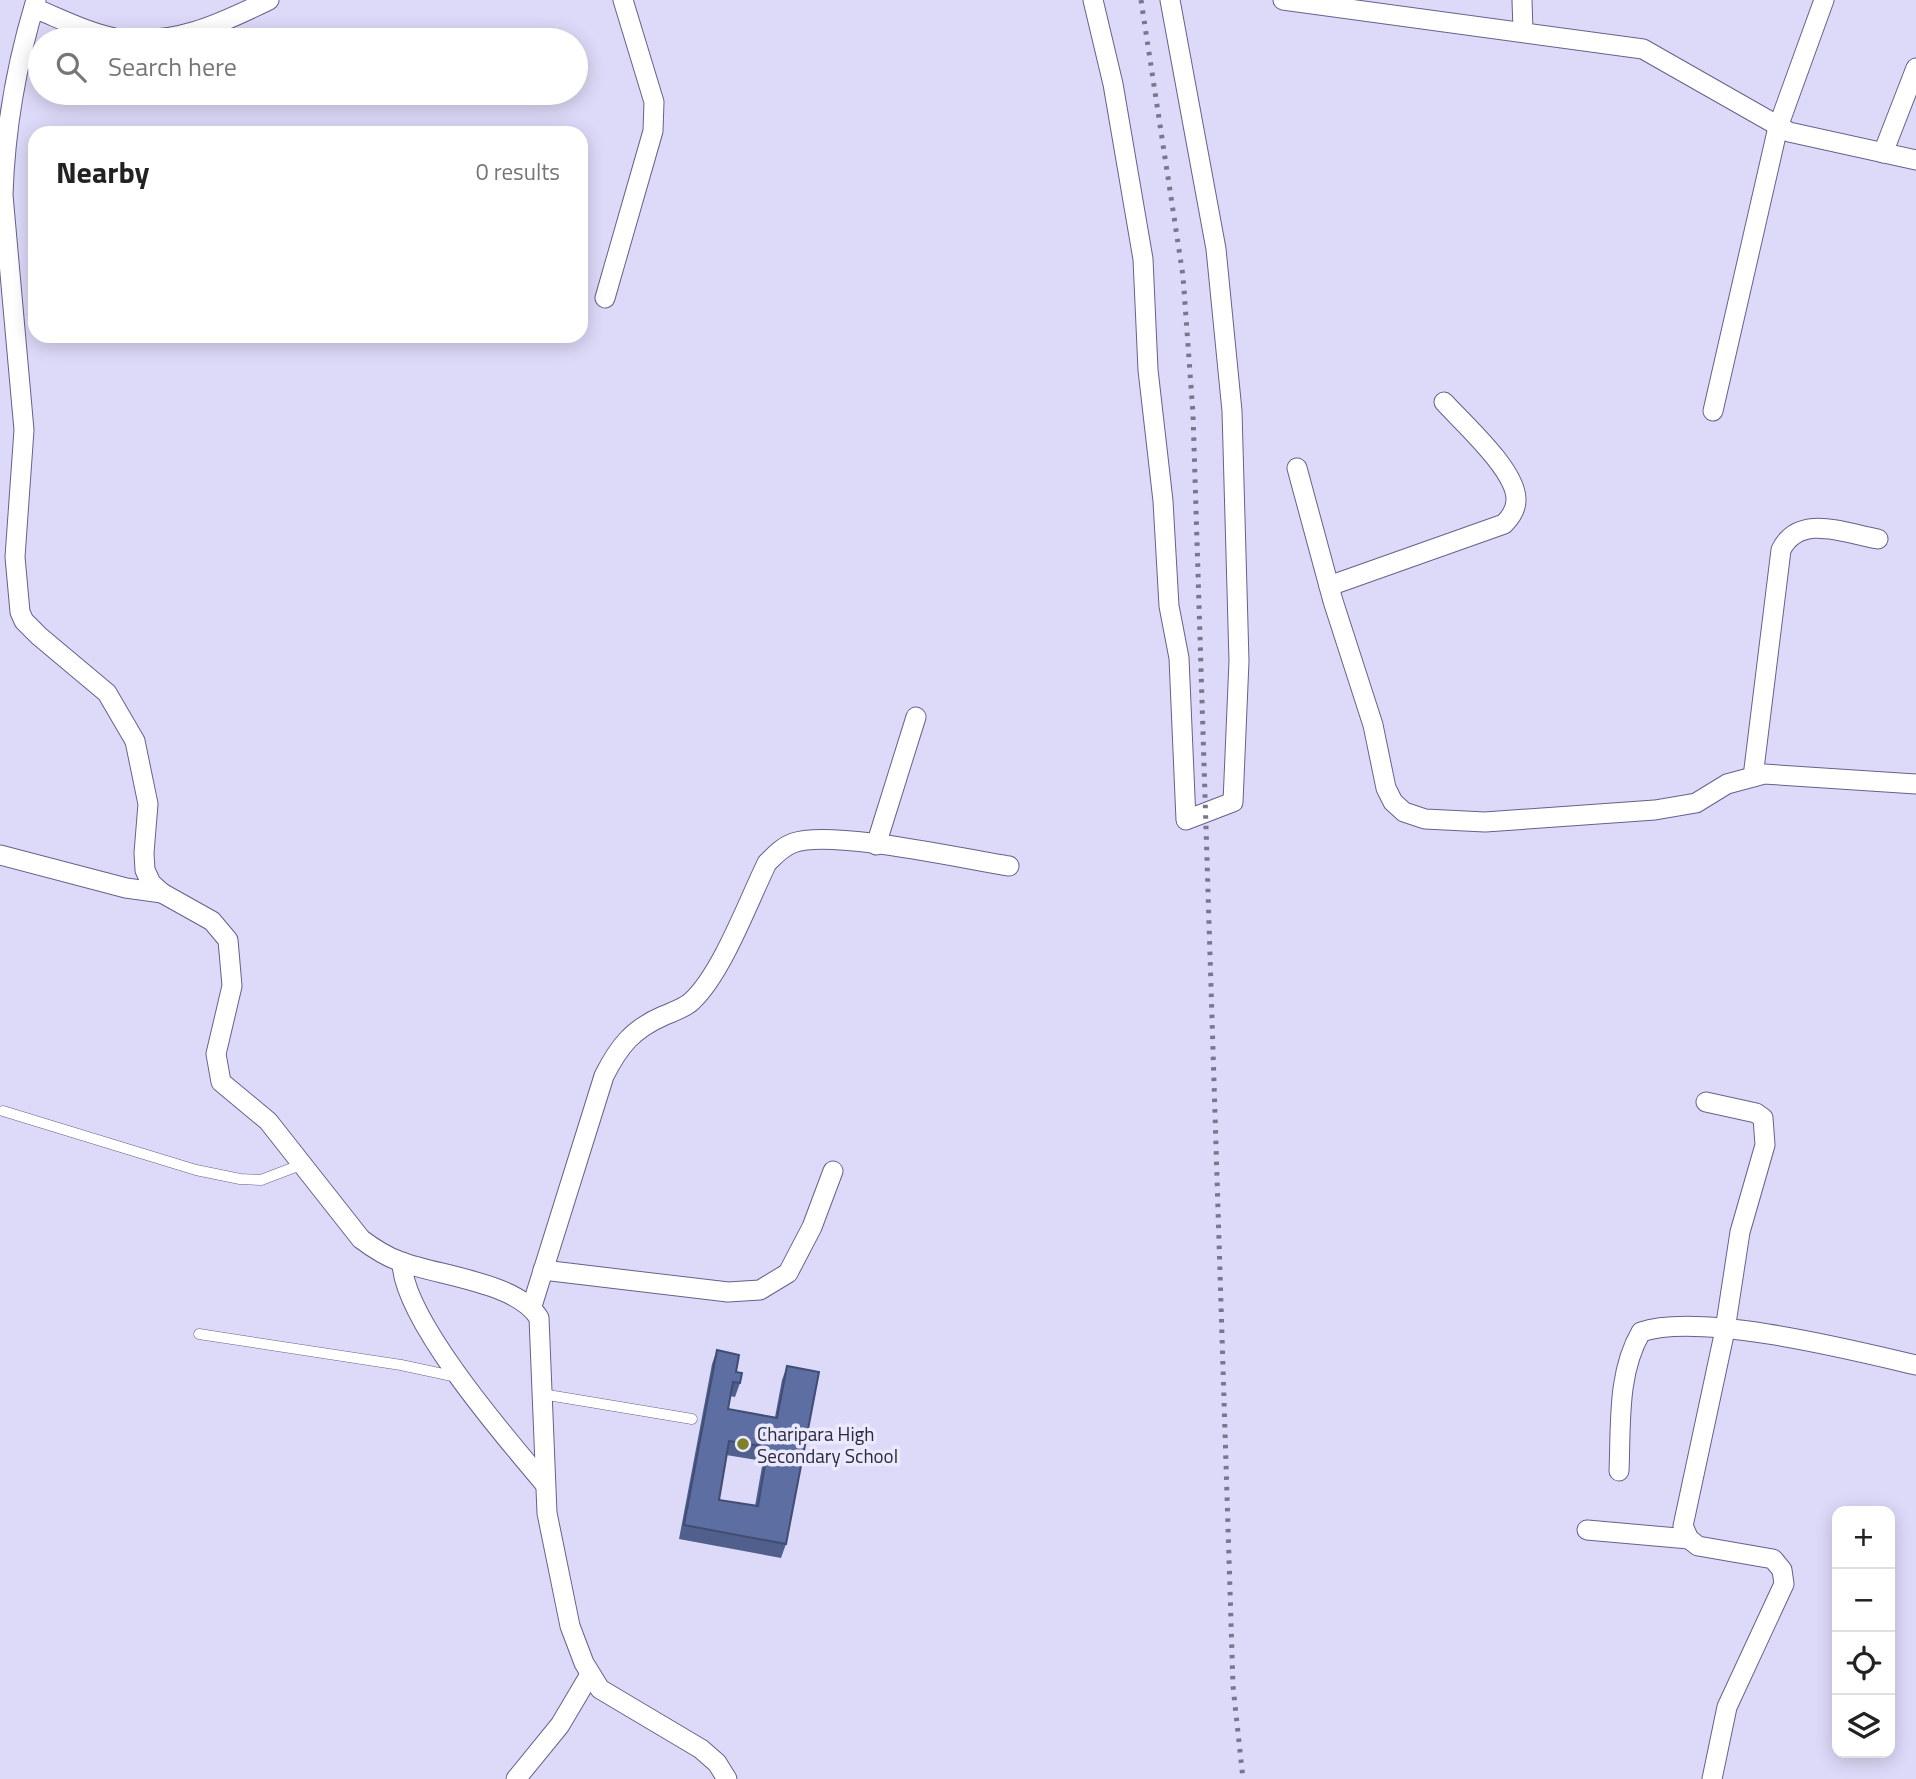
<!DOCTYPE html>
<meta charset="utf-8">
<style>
:root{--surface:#fff;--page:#f2f2f2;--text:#222;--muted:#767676;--line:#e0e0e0}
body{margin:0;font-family:"Titillium Web",sans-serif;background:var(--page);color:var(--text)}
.controls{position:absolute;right:21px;bottom:21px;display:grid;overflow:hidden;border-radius:14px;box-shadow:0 4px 18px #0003}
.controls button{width:63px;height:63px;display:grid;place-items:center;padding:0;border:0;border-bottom:2px solid var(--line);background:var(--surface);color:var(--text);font:35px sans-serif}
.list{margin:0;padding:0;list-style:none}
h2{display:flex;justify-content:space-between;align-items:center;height:91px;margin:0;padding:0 28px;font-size:30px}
h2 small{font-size:23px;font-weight:400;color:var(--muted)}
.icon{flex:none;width:38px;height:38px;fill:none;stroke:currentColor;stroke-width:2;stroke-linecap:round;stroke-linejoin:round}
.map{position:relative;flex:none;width:1916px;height:1779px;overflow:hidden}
.search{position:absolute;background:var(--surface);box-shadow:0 4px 18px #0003;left:28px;top:28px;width:560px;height:77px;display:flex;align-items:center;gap:18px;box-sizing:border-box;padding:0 24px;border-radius:38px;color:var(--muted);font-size:26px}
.panel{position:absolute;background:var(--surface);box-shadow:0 4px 18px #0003;left:28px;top:126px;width:560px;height:217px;border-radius:21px}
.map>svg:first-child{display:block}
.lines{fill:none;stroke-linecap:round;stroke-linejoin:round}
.service-casing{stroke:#66608c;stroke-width:11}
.minor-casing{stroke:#66608c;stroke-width:21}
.service{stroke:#fff;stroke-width:10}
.minor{stroke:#fff;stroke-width:19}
.rail{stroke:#79778e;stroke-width:5;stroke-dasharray:3.5 7;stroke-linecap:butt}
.wall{fill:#505f8c;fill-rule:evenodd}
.building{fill:#5d6ea3;stroke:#414d72;stroke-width:2;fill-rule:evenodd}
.poi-dot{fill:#7f8029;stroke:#ebe9fd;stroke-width:2.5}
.labels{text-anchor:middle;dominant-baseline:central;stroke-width:7;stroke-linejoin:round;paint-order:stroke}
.poi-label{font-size:19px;fill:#2a283a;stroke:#ebe9fd;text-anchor:start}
</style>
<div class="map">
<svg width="1916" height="1779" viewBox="0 0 1916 1779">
<rect width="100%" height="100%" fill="#dddaf9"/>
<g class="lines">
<g class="service-casing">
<g id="service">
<polyline points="3,1111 196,1170 240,1179 261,1180 303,1164"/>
<polyline points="199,1334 401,1365 457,1377"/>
<polyline points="542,1394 692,1419"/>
</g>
</g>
<g class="minor-casing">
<g id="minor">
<path d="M36 0C17 62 5 131 3 195L24 430 15 557 20 612 24 621 39 636 107 693 135 741 148 804 144 853 145 870 151 883 162 893 212 921 228 940 232 986 216 1054 221 1082 268 1121 361 1239C373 1248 385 1256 399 1261 438 1276 517 1282 539 1318L547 1513 570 1626 584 1663 600 1689 701 1749 717 1763 727 1779"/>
<polyline points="1093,0 1113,84 1143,259 1148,370 1163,501 1169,606 1179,658 1186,820 1233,802 1239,661 1232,411 1216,249 1170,0"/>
<polyline points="1283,0 1643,49 1789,132 1916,160"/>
<polyline points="1522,0 1523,31"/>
<path d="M34 8C59 18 88 33 115 38 172 47 220 24 269 0"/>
<polyline points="1883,153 1916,68"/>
<polyline points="605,298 653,131 654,102 623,0"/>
<polyline points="1713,411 1778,127 1824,0"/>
<polyline points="1297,468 1333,601 1373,725 1386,788 1393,802 1404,812 1425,819 1485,822 1655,810 1696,803 1727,784 1764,774 1916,784"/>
<path d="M1329 586 1504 524C1511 517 1516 510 1516 500 1517 471 1463 423 1444 402"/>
<path d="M1753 777 1781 550C1799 513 1844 533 1878 539"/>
<polyline points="876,845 916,717"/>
<polyline points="0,855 126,888 162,893"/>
<polyline points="1706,1102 1756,1113 1763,1118 1765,1145 1740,1232 1725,1330 1683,1526 1689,1539 1698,1546 1773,1559 1782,1570 1784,1584 1727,1707 1712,1779"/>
<path d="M402 1262C402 1318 506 1438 544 1483"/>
<polyline points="543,1270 728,1292 760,1290 788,1273 812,1227 833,1171"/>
<path d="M532 1306 604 1076C619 1046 633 1029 663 1016 672 1012 685 1008 692 1001 722 973 748 902 767 863 775 855 782 847 793 843 831 829 963 859 1009 866"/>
<path d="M1619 1471C1621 1425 1617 1373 1641 1332 1700 1312 1852 1350 1916 1365"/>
<polyline points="1587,1530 1689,1539"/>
<polyline points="516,1779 560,1725 589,1676"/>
</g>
</g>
<use href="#service" class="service"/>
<use href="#minor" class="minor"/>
<polyline class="rail" points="1141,0 1183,276 1193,414 1233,1686 1243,1779"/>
</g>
<path class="wall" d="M717 1350 736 1372 740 1383 735 1397 730 1396 728 1409 775 1417 782 1380 787 1366 786 1544 781 1558 679 1539 712 1364ZM726 1455 763 1461 755 1506 719 1500Z"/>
<path class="building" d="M717 1350 739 1355 736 1372 742 1373 740 1383 733 1382 728 1409 777 1418 787 1366 819 1372 786 1544 684 1525ZM729 1441 768 1447 758 1506 719 1500Z"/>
<circle class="poi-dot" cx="743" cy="1444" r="7"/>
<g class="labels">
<g class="poi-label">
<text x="757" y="1433">Charipara High<tspan x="757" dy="22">Secondary School</tspan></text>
</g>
</g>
</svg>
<div class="controls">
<button>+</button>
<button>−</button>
<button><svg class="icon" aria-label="locate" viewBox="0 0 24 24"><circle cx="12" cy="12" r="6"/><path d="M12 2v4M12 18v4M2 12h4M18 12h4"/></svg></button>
<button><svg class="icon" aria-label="layers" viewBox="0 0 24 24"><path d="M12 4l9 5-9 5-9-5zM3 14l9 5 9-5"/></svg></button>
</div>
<div class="search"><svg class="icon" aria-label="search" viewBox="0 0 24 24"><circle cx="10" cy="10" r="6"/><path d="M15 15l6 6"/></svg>Search here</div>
<section class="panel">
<h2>Nearby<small>0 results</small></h2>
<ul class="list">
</ul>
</section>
</div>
